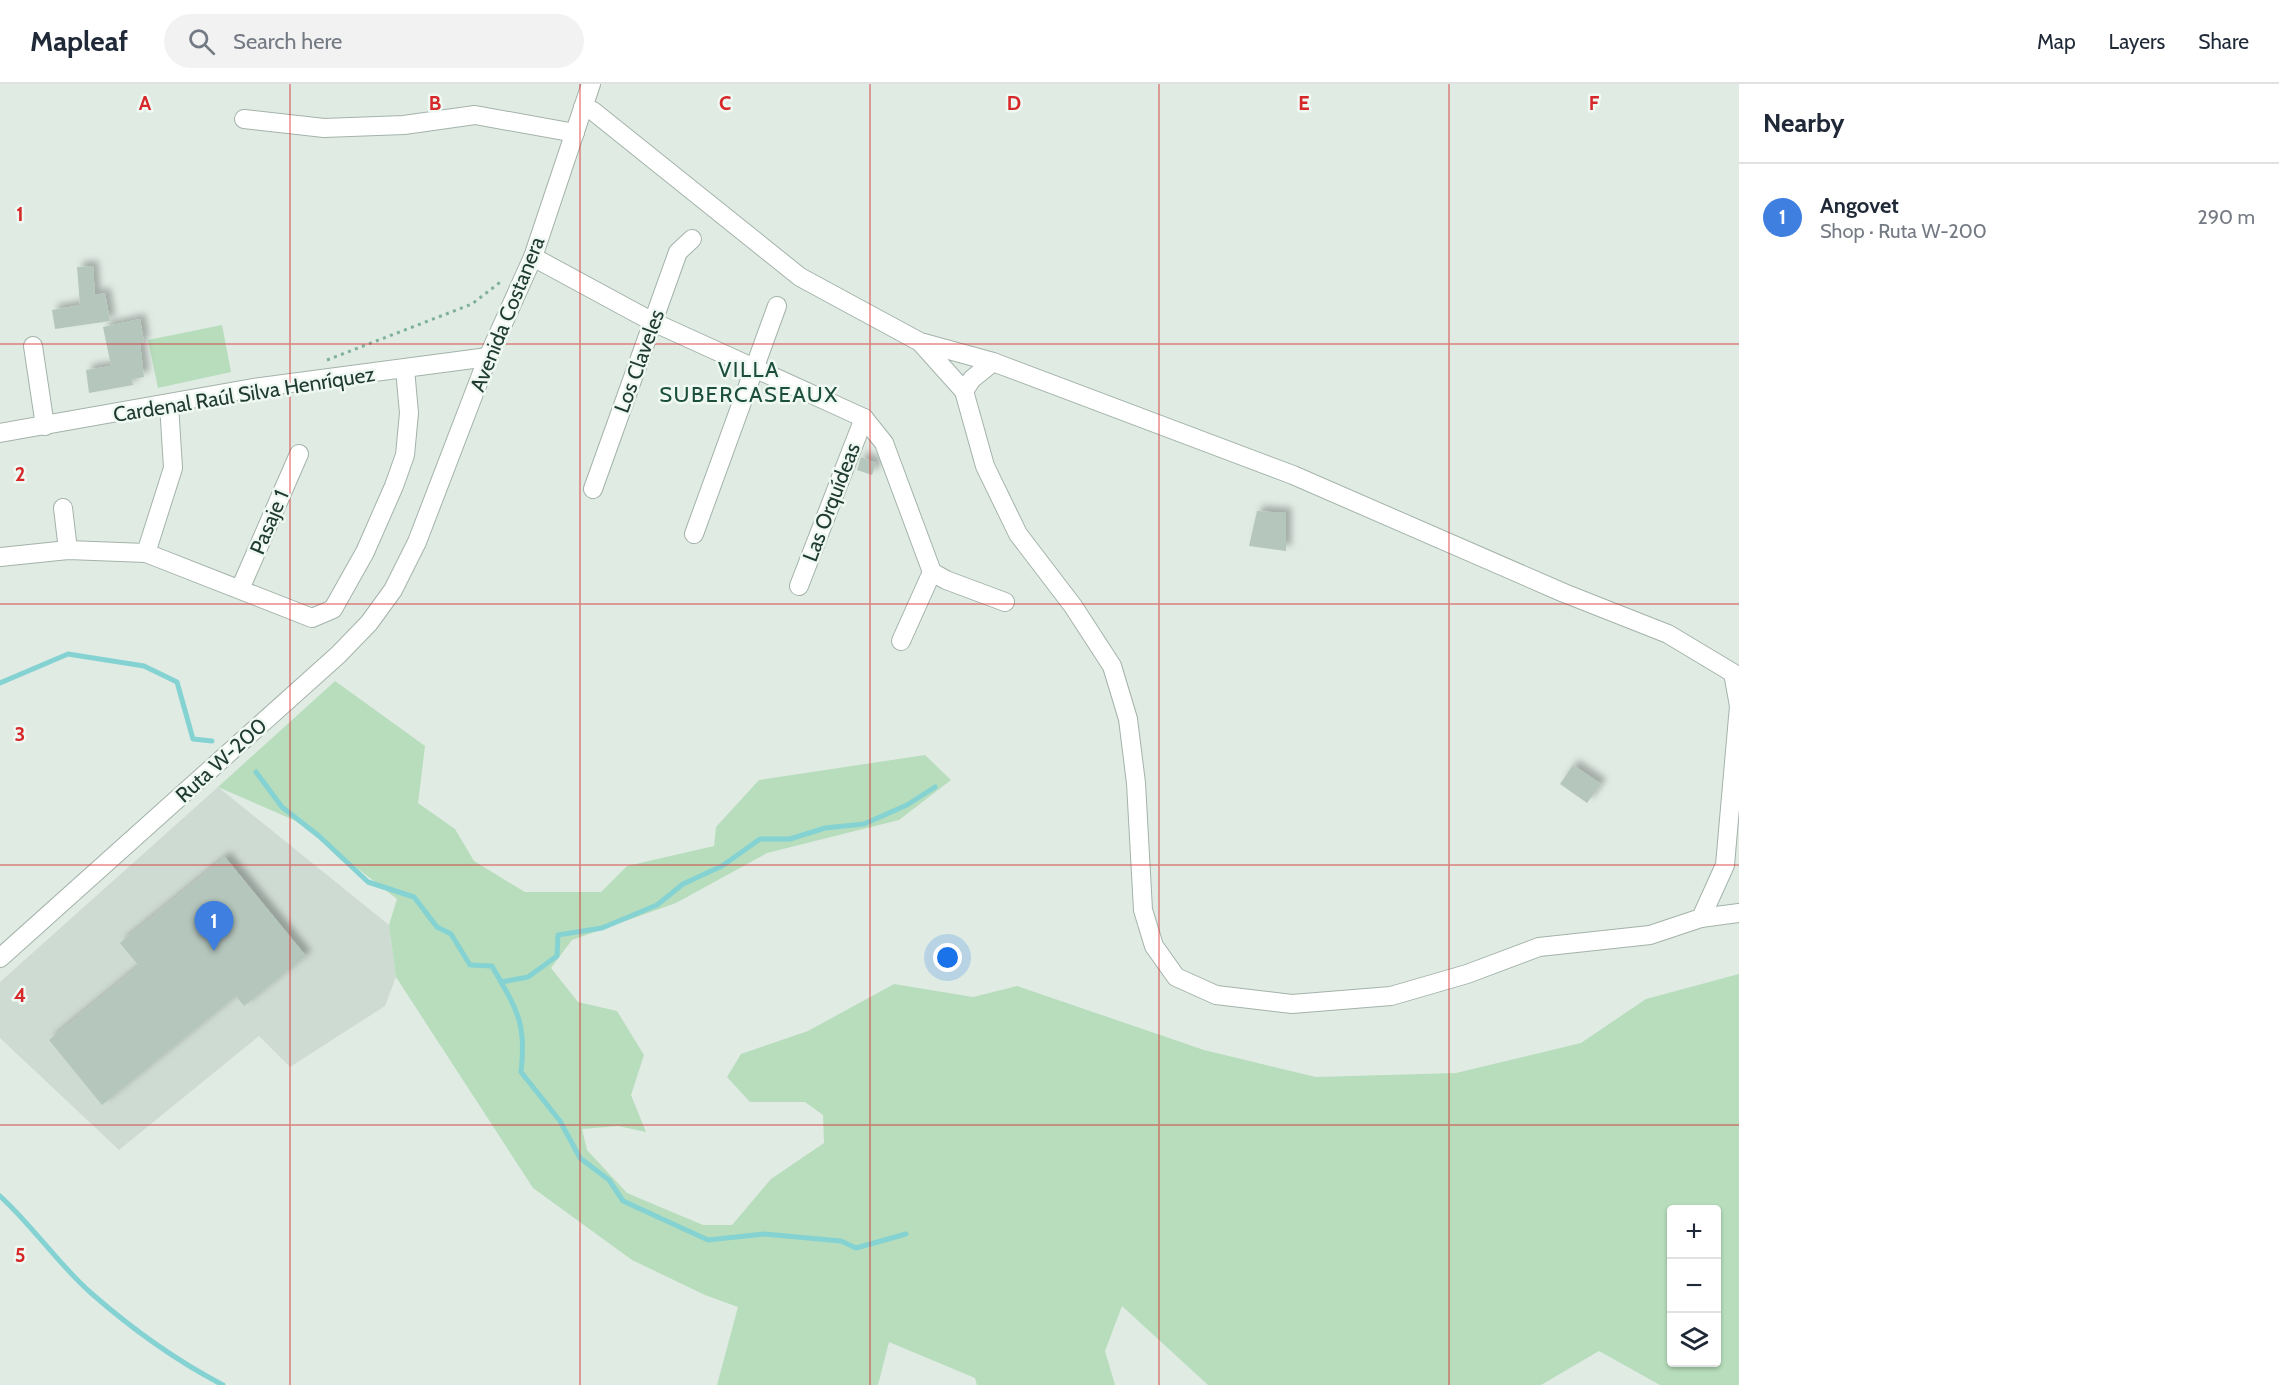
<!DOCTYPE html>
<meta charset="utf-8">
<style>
:root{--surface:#fff;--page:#f2f2f3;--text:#1f2937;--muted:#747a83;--line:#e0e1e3;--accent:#0b8043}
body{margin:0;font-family:Cabin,sans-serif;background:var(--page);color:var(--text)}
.controls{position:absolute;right:18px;bottom:18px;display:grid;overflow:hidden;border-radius:6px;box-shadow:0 2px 4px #0004}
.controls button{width:54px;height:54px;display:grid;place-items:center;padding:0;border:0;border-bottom:2px solid var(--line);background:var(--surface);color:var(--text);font:30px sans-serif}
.you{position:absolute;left:948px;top:874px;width:21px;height:21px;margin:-15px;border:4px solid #fff;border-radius:50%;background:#1a73e8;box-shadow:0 0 0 9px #1a73e833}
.badge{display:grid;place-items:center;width:39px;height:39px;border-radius:50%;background:var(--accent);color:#fff;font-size:20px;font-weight:700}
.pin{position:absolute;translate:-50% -50px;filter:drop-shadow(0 2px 3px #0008)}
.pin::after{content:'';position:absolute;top:32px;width:21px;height:18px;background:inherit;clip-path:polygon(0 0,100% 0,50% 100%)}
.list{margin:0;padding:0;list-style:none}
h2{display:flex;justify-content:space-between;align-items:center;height:78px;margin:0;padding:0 24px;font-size:26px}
h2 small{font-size:20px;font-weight:400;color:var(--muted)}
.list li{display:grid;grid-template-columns:39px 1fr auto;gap:18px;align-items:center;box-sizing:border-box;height:108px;padding:0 24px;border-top:2px solid var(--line)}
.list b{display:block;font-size:22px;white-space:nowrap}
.list p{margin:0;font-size:20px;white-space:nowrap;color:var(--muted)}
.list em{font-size:20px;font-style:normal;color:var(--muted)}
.icon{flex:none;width:33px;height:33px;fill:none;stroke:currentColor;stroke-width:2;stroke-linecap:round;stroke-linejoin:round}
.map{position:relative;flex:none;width:1739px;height:1301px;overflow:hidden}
header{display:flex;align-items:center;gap:36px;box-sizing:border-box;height:84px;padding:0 30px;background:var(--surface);border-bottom:2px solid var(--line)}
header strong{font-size:28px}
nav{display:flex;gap:33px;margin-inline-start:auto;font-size:21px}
.search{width:420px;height:54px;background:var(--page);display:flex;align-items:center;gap:15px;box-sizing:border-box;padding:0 21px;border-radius:33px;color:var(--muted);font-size:22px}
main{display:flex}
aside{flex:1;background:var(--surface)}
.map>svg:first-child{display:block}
.built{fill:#cedbd3}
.green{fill:#b7ddbc;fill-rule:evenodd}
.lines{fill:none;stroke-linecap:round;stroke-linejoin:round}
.stream{stroke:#85d2d3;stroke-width:5}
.building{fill:#b5c6bd;filter:url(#shadow)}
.minor-casing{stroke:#a3b3aa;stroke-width:20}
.path{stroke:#7fb099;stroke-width:3;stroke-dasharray:3 4.5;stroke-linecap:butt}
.minor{stroke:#fff;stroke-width:18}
.grid{fill:none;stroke:#d62828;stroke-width:1.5;stroke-opacity:0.55}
.labels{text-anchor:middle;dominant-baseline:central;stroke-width:5;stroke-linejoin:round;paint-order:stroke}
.street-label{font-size:21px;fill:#203c30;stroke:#f0f8f3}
.neighbourhood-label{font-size:22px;letter-spacing:1.5px;fill:#1b4e3b;stroke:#f0f8f3}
.grid-label{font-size:20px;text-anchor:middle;font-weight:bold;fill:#d62828;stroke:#f0f8f3;stroke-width:5;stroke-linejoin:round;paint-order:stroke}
</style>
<header>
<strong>Mapleaf</strong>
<div class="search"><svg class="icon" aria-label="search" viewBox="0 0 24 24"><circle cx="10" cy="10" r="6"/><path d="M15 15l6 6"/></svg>Search here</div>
<nav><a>Map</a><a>Layers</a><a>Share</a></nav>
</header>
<main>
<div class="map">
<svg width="1739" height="1301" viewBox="0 0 1739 1301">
<defs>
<filter id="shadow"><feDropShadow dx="5.5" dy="-5.5" stdDeviation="3" flood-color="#0004"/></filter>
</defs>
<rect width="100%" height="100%" fill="#e0ebe4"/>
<polygon class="built" points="218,703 389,841 396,893 385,922 290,983 259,952 119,1066 0,954 0,898"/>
<g class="green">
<polygon points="222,241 231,288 158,304 148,256"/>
<path d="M335 597 425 662 418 719 455 745 474 777 525 808H601L627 782 714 762 716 743 759 696 925 671 951 696 899 736 767 769 676 819 572 856 551 884 578 918 617 927 644 971 631 1011 646 1048 618 1042 582 1045 587 1066 627 1109 703 1141H732L771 1095 824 1059 823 1031 805 1018H750L727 993 741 970 808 947 894 900 973 913 1017 902 1204 966 1316 993 1456 989 1581 959 1646 915 1739 890V1301H1660L1599 1267 1541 1301H1208L1122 1222 1105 1267 1115 1301H977L975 1294 889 1258 878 1301H717L738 1223 705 1211 632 1176 533 1104 396 893 389 841 397 815 296 737 218 703ZM1672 1126H1716V1278H1672Z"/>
</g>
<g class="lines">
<g class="stream">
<polyline points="0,599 68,570 144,582 177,598 193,655 212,657"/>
<path d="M256 688 282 723 319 752 368 798 414 813 437 843 451 850 470 881 492 882C516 925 527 937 521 988L560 1037 580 1074 609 1096 623 1117 708 1156 764 1150 841 1157 856 1164 906 1150"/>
<polyline points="501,898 528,893 557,872 558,851 602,844 657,821 683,800 722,782 760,755 790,755 825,744 864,740 907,721 935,703"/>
<path d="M0 1112C33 1142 58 1180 91 1209 132 1245 175 1276 223 1301"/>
</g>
</g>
<g class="building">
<polygon points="93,182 95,211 105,209 110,237 55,245 52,226 80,221 77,183"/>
<polygon points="140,235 144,258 140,259 144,293 132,295 133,301 89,309 86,286 111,282 103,243"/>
<polygon points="861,373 876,379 872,391 857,386"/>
<polygon points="1257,427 1286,429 1286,467 1249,462"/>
<polygon points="1573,681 1601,700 1587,719 1560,700"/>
<polygon points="225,773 306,872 244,922 236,912 102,1021 49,956 139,882 120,859"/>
</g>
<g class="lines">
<g class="minor-casing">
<g id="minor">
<polyline points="583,23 593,27 800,193 920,258 993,278 1293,391 1564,509 1668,550 1733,589 1739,622 1725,781 1701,834 1650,851 1539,863 1467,890 1391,912 1292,920 1216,911 1176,893 1154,862 1143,826 1136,699 1128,635 1112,582 1073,522 1018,450 985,382 964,307 920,258"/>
<polyline points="244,35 324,44 404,41 475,31 575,49"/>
<polyline points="533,173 653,238 864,334 884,359 932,488 946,496 1005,518"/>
<polyline points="33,262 45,342"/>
<polyline points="964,307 972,295 993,278"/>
<polyline points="0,349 253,304 488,273"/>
<polyline points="593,405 678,168 692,155"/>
<polyline points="63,424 68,466"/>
<polyline points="694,450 777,222"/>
<polyline points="146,469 173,384 169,320"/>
<polyline points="0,473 68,466 146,469 312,534 333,525 365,468 394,402 405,371 409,329 405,285"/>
<polyline points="799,502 864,334"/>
<polyline points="240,505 299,370"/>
<polyline points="901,557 932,488"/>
<polyline points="1701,834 1739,829"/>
<polyline points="0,874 338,571 369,539 393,506 417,458 488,273 533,173 591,0"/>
</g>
</g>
<polyline class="path" points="327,276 472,220 503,196"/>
<use href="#minor" class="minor"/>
</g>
<path class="grid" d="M290 0V1301M580 0V1301M870 0V1301M1159 0V1301M1449 0V1301M0 260H1739M0 520H1739M0 781H1739M0 1041H1739"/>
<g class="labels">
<g class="street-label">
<text transform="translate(507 230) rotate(-68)">Avenida Costanera</text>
<text transform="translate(639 277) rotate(-70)">Los Claveles</text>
<text transform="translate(244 310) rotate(-9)">Cardenal Raúl Silva Henríquez</text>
<text transform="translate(831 418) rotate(-69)">Las Orquídeas</text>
<text transform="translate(269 438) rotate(-67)">Pasaje 1</text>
<text transform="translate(221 676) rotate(-42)">Ruta W-200</text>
</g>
<g class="neighbourhood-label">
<text x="749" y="285">VILLA<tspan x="749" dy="25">SUBERCASEAUX</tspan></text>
</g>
</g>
<g class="grid-label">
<text x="145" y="26">A</text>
<text x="435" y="26">B</text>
<text x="725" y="26">C</text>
<text x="1014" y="26">D</text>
<text x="1304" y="26">E</text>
<text x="1594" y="26">F</text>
<text x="20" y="137">1</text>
<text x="20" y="397">2</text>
<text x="20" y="657">3</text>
<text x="20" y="918">4</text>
<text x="20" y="1178">5</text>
</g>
</svg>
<div class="controls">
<button>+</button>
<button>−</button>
<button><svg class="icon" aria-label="layers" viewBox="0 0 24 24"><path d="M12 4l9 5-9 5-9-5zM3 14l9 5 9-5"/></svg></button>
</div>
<div class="you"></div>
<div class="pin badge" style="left:214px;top:867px;background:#3f7fe0">1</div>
</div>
<aside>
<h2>Nearby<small></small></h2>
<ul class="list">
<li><span class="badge" style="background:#3f7fe0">1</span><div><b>Angovet</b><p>Shop · Ruta W-200</p></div><em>290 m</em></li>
</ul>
</aside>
</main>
